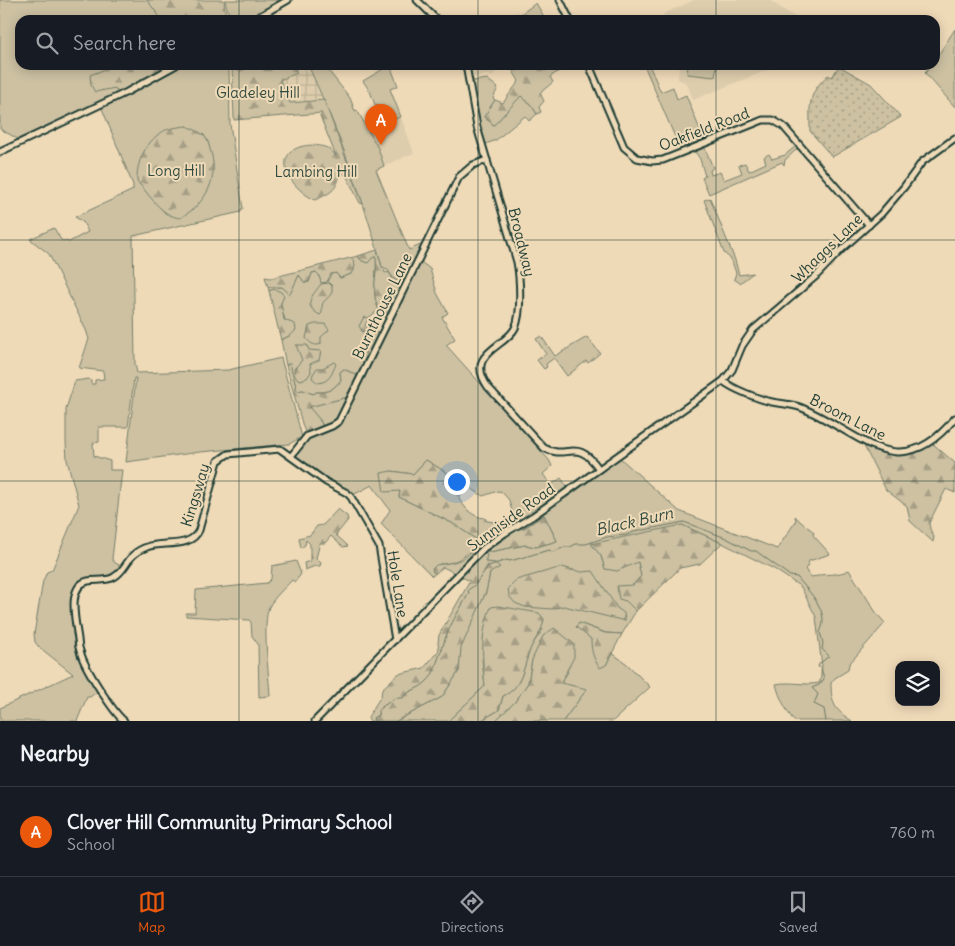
<!DOCTYPE html>
<style>
:root{--surface:#171b24;--page:#242831;--text:#f1f3f6;--muted:#9ea1a6;--line:#363941;--accent:#ea580c}
body{margin:0;font-family:Delius,sans-serif;background:var(--page);color:var(--text)}
.controls{position:absolute;right:15px;bottom:15px;display:grid;overflow:hidden;border-radius:10px;box-shadow:0 2px 12px #0003}
.controls button{width:45px;height:45px;display:grid;place-items:center;padding:0;border:0;border-bottom:1px solid var(--line);background:var(--surface);color:var(--text);font:25px sans-serif}
.you{position:absolute;left:456px;top:481px;width:18px;height:18px;margin:-12px;border:4px solid #fff;border-radius:50%;background:#1a73e8;box-shadow:0 0 0 8px #1a73e833}
.badge{display:grid;place-items:center;width:32px;height:32px;border-radius:50%;background:var(--accent);color:#fff;font-size:16px;font-weight:700}
.pin{position:absolute;translate:-50% -41px;filter:drop-shadow(0 1px 2px #0008)}
.pin::after{content:'';position:absolute;top:26px;width:18px;height:15px;background:inherit;clip-path:polygon(0 0,100% 0,50% 100%)}
.list{margin:0;padding:0;list-style:none}
h2{display:flex;justify-content:space-between;align-items:center;height:65px;margin:0;padding:0 20px;font-size:21px}
h2 small{font-size:16px;font-weight:400;color:var(--muted)}
.list li{display:grid;grid-template-columns:32px 1fr auto;gap:15px;align-items:center;box-sizing:border-box;height:90px;padding:0 20px;border-top:1px solid var(--line)}
.list b{display:block;font-size:19px;white-space:nowrap}
.list p{margin:0;font-size:16px;white-space:nowrap;color:var(--muted)}
.list em{font-size:16px;font-style:normal;color:var(--muted)}
.icon{flex:none;width:28px;height:28px;fill:none;stroke:currentColor;stroke-width:2;stroke-linecap:round;stroke-linejoin:round}
.map{position:relative;flex:none;width:955px;height:721px;overflow:hidden}
.search{position:absolute;background:var(--surface);box-shadow:0 2px 12px #0003;left:15px;right:15px;top:15px;height:55px;display:flex;align-items:center;gap:12px;box-sizing:border-box;padding:0 18px;border-radius:15px;color:var(--muted);font-size:19px}
.sheet{height:155px;background:var(--surface)}
nav{display:flex;justify-content:space-around;align-items:center;box-sizing:border-box;height:70px;border-top:1px solid var(--line);background:var(--surface);font-size:14px;color:var(--muted)}
nav a{display:grid;justify-items:center;gap:2px}
nav .on{color:var(--accent)}
.map>svg:first-child{display:block}
.built{fill:#ddcdad}
.industrial{fill:url(#industrial-grid)}
.green{fill:#cdc1a2;stroke:#767f6b;fill-rule:evenodd}
.forest{fill:url(#forest-firs);stroke:#767f6b}
.garden{fill:url(#garden-dots);stroke:#767f6b}
.lines{fill:none;stroke-linecap:round;stroke-linejoin:round}
.stream{stroke:#6b7663;stroke-width:1}
.secondary-casing{stroke:#1f3d34;stroke-width:9}
.secondary{stroke:#efdab8;stroke-width:5}
.grid{fill:none;stroke:#1f3d34;stroke-width:1;stroke-opacity:0.55}
.labels{text-anchor:middle;dominant-baseline:central;stroke-width:4;stroke-linejoin:round;paint-order:stroke}
.park-label{font-size:15px;fill:#304a3f;stroke:#efdab8}
.street-label{font-size:15px;fill:#1f3d34;stroke:#efdab8}
.water-label{font-size:16px;font-style:italic;fill:#324b40;stroke:#efdab8}
</style>
<div class="map">
<svg width="955" height="721" viewBox="0 0 955 721">
<defs>
<pattern id="industrial-grid" width="8" height="8" patternUnits="userSpaceOnUse" patternTransform="scale(1.25)"><rect width="8" height="8" fill="#ddcdad"/><path d="M0 4h8M4 0v8" fill="none" stroke="#bdb195"/></pattern>
<pattern id="forest-firs" width="22" height="20" patternUnits="userSpaceOnUse" patternTransform="scale(1.25)"><rect width="22" height="20" fill="#cdc1a2"/><path d="M5 1l3.5 6h-7zM16 11l3.5 6h-7z" fill="#a69e85"/></pattern>
<pattern id="garden-dots" width="8" height="8" patternUnits="userSpaceOnUse" patternTransform="scale(1.25)"><rect width="8" height="8" fill="#cdc1a2"/><path d="M2 2h.1M6 6h.1" fill="none" stroke="#a69e85" stroke-width="1.8" stroke-linecap="round"/></pattern>
</defs>
<rect width="100%" height="100%" fill="#efdab8"/>
<filter id="ink" filterUnits="userSpaceOnUse"><feTurbulence type="fractalNoise" baseFrequency=".02" numOctaves="2"/><feDisplacementMap in="SourceGraphic" scale="10" xChannelSelector="R" yChannelSelector="G"/><feConvolveMatrix kernelMatrix="1 2 1 2 8 2 1 2 1" color-interpolation-filters="sRGB"/></filter>
<g filter="url(#ink)">
<g class="built">
<polygon points="694,0 769,0 799,20 666,20 663,14"/>
<polygon points="470,65 501,65 492,77 487,75 475,77 473,76"/>
<polygon points="679,65 780,65 693,100 687,84 678,79"/>
<polygon points="357,110 370,132 380,129 383,123 401,117 414,153 363,175"/>
</g>
<polygon class="industrial" points="293,65 308,65 324,100 290,103 280,80 297,74"/>
<g class="green">
<polygon points="0,0 147,0 170,20 20,20 20,65 171,65 140,83 18,139 0,129"/>
<polygon points="225,0 281,0 247,20 230,20"/>
<polygon points="536,3 546,20 507,20 514,14 521,14"/>
<polygon points="955,29 955,107 925,73 932,65 935,65 935,60"/>
<path d="M180 65H229L230 124 243 209H241V212L133 236 135 364 137 373 228 370 281 358 302 437 289 444 200 452 126 462 136 378H134L128 427H99V442L93 443 94 456 110 461V470H122L112 559 114 562 119 565V570L107 578 83 580 77 585 72 595 74 627 73 634 77 656 98 691 90 697H87L77 721H0V708L73 674 39 647 35 642 34 634 43 581 47 572 52 570 79 505 67 460 66 442V409L75 381 89 379 91 381V384H95V380L104 379 103 371 79 368 89 339 86 330 49 254 30 239 54 228 61 240 69 242 88 232 83 222 75 217 133 190V185L101 106ZM186 126 204 135 208 142 210 185 196 207 166 214 137 181Z"/>
<path d="M308 65H324L350 98 355 111 357 110 378 148 384 166 376 170 409 250 423 244 404 285 394 279 387 269 382 267C379 253 374 240 370 226 353 171 332 117 308 65Z"/>
<polygon points="390,65 398,86 390,89 401,117 384,122 377,104 375,105 370,91 363,81"/>
<polygon points="644,65 649,65 661,92 673,87 677,99 686,95 704,140 681,151"/>
<polygon points="688,65 717,65 715,77 687,74"/>
<polygon points="487,79 498,88 493,98 495,100 484,117 494,125 521,95 532,106 537,114 529,121 525,116 496,140 486,144 475,108 471,84 473,81"/>
<polygon points="796,146 798,148 785,160 784,165 782,162 709,194 702,178 705,176 700,159 694,150 703,147 705,148 713,168 710,170 711,175 720,172 724,180 742,173 739,165 745,163 749,171 766,163 764,157 769,154 772,159 785,155"/>
<polygon points="710,198 735,260 739,275 753,273 740,283 734,279 736,273 731,259 724,253 704,200"/>
<path d="M358 256 362 261 376 256C378 276 370 291 379 310L368 318 364 317 361 330 366 336 365 354 367 357 358 376 344 369 340 372 341 380C334 389 328 393 317 392L313 394 303 390 297 391 290 364 286 365 281 340 291 335C284 320 281 304 274 289L269 291 268 287H282L290 293 299 275 305 283 309 282 312 273 316 272 319 275 328 277 331 274 336 273 340 278 351 274 354 271V261L350 258Z"/>
<path d="M421 262 430 269 437 293 448 313 442 317 455 339 446 345 549 460 552 466 543 474 551 485 561 478 568 488 545 505 521 520 512 511 509 500 502 492 498 491 483 496 426 460 413 474 391 471 400 491 399 497 452 523 485 545 481 544C465 553 460 564 439 564L433 572 436 573 432 576 381 524 390 510 372 485 353 495 346 489 331 483 295 455 303 442 311 437 340 424Z"/>
<polygon points="541,336 555,356 587,337 600,353 588,363 586,361 567,376 554,358 546,364 547,367 544,369 537,360 546,354 536,339"/>
<path d="M348 397C340 413 340 420 323 427L320 420 308 407Z"/>
<path d="M620 458 679 511 777 549 796 521 795 516 802 523 814 532 813 535 830 554 809 561 807 567 805 569 810 577 819 576V575C830 574 839 575 849 570L877 614 885 623 849 664 848 670 835 678 831 683C831 704 835 710 852 721H794C786 710 779 697 776 684 791 681 805 686 819 683 822 678 820 673 822 667L816 617 801 587 774 569 722 543 682 525 601 556 605 569 638 562 641 576 633 585 626 601 636 611 622 634 606 633 579 623 591 639 606 665 612 653 627 664 650 687 613 721H563L586 690 561 683 568 672 532 660 528 683 515 702 496 721H480L499 710 503 696C523 687 523 667 530 649 533 642 539 636 543 629L482 659 485 686 448 721H396L442 697 459 671 460 648 486 592 490 573 495 563 485 562V551L487 549 489 552 525 545 536 547 557 541 544 515 522 529 517 528 572 494Z"/>
<path d="M296 561 301 574 295 582 292 580C285 588 274 597 269 607 262 624 269 675 270 696L259 697 258 644 252 636 251 622 249 620 186 616V613H195L196 590 267 583 271 579 272 566Z"/>
</g>
<g class="forest">
<polygon points="147,0 224,0 226,20 162,20"/>
<polygon points="116,65 171,65 140,83 118,93 115,88 95,92 91,85 90,75"/>
<path d="M232 65H293L297 73 280 80 290 103 324 100 363 204 360 203 347 177 340 170C339 188 332 193 315 200 302 194 283 177 286 160 290 143 319 142 331 150 333 152 334 154 336 156L320 116 322 113 234 120Z"/>
<polygon points="519,65 566,66 550,77 553,82 540,93 544,101 539,107 541,112 537,114 532,106 521,96 494,125 484,117 495,100 503,103 519,81 513,71"/>
<path d="M186 126C191 128 199 131 203 135 207 138 209 144 210 149 220 178 206 204 180 218 161 216 149 194 137 181 136 162 146 142 162 132 168 128 179 127 186 126Z"/>
<path d="M377 250 382 267 387 269 384 271 385 273 388 272 394 279 404 285 391 311 387 314V313L379 310C370 291 378 276 376 257L372 258 368 263 362 261 358 256Z"/>
<polygon points="350,258 354,261 355,266 351,274 340,278 336,273 331,274 327,282 321,283 319,275 316,272 312,273 309,282 305,283 299,275 290,294 282,287 268,287 265,277 271,278"/>
<path d="M329 283 332 286V292C326 303 321 298 322 313L320 315C302 305 312 296 321 284Z"/>
<polygon points="274,289 281,292 284,296 281,303 284,320 295,324 296,330 291,335 281,340 269,291"/>
<path d="M364 317 368 318 365 326 378 334 367 357 364 348C369 338 364 334 359 326Z"/>
<path d="M315 324H325L329 330 321 337V344C314 347 310 343 306 338L309 326Z"/>
<polygon points="296,345 307,345 309,350 321,351 319,360 310,364 311,372 307,378 300,380 295,377 294,369 302,360"/>
<path d="M334 362 336 364C332 373 330 382 318 383L312 378 313 374 317 368H323Z"/>
<path d="M290 363 297 391 303 390 313 394 317 392C328 393 334 389 341 380L340 372 344 369 358 376 348 397 309 407 320 420 323 427 306 434 303 427 286 365Z"/>
<path d="M932 443 955 463V493L946 489 929 523 930 529 934 537 933 542 910 521 907 506 886 490 864 446C888 456 910 458 932 443Z"/>
<path d="M426 460 465 484 459 499C466 509 472 517 485 518L487 521 513 524 485 545 452 523 399 497 400 491 384 492 381 473 391 471 413 474Z"/>
<polygon points="338,509 347,516 348,520 336,535 348,546 343,547 331,536 325,543 320,543 316,558 321,563 320,566 315,566 305,570 304,563 310,561 310,544 306,540 305,545 301,548 299,538 310,535 317,526 323,525"/>
<polygon points="544,515 557,541 536,547 525,545 489,552 487,549 517,528 523,529"/>
<polygon points="682,525 722,543 700,564 680,568 636,611 626,601 619,599 617,586 633,585 641,576 638,562 617,571 605,569 601,556 591,544"/>
<path d="M481 544 483 545 455 573 443 567 436 573 433 572 432 569 436 565C448 563 458 563 468 555 473 550 475 547 481 544Z"/>
<polygon points="485,551 487,555 485,562 495,563 500,567 490,573 486,592 461,648 459,671 442,697 396,721 369,721 368,717 381,696 382,689 398,674 424,668 439,650 438,643 439,635 470,581 460,576"/>
<polygon points="562,567 581,572 593,571 617,608 624,613 625,621 564,606 552,609 525,607 515,603 509,596 508,588 516,580"/>
<path d="M498 606 539 613 544 619C542 634 534 638 530 650 523 668 522 688 503 696L499 710 480 721H448L485 686C482 659 480 632 491 607Z"/>
<path d="M579 623 605 633 622 634 606 665 600 668C593 659 591 650 591 639L576 627Z"/>
<polygon points="554,628 574,644 574,657 561,683 587,689 563,721 495,721 515,702 528,683 532,660 543,636"/>
</g>
<path class="garden" d="M839 66 871 84 901 117 832 157 810 131C810 105 807 94 828 75L832 77Z"/>
<g class="lines">
<path class="stream" d="M374 721 373 718 378 715 379 709 395 698H403C408 690 420 689 426 682 436 674 436 660 442 650L441 647 443 646C448 626 460 610 469 593L468 590 475 585 488 566 507 560 510 561 549 550 553 552 565 547H570L576 544H586L607 537 626 535 639 530H644L684 522 726 538 751 551H756L790 576 797 577C809 592 831 612 820 632L823 643 822 649 829 656 819 664 818 667H821L824 679 819 685 812 688 818 694 814 704 824 709 826 721"/>
<g class="secondary-casing">
<g id="secondary">
<polyline points="417,0 437,20"/>
<polyline points="560,0 570,20"/>
<polyline points="253,20 288,0"/>
<path d="M466 65 477 127 517 262C520 278 522 313 515 328 506 347 464 353 488 387L544 448C568 461 576 436 599 469"/>
<polyline points="589,65 624,147 637,158 652,161 663,160 763,120 773,120 783,126 869,225"/>
<polyline points="0,152 127,92 176,65"/>
<path d="M723 381C733 389 758 399 772 402 782 404 792 404 802 408 861 432 898 488 955 418"/>
<polyline points="292,455 307,436 332,426 339,421 459,177 473,165 487,160"/>
<path d="M124 721C113 712 85 668 81 654 79 649 78 644 78 639 76 623 66 586 88 581 96 579 106 582 114 577 127 570 127 553 147 547 163 541 191 549 199 530L218 461 228 454 280 449 326 482 347 493 351 497 379 546 395 640"/>
<polyline points="315,721 484,548 505,533 533,516 723,381 732,370 742,346 753,330 816,276 841,250 881,214 904,187 922,162 955,138"/>
</g>
</g>
<use href="#secondary" class="secondary"/>
</g>
</g>
<path class="grid" d="M239 0V20M478 0V20M716 0V20M239 65V721M478 65V721M716 65V721M0 240H955M0 481H955"/>
<g class="labels">
<g class="park-label">
<text x="258" y="92">Gladeley Hill</text>
<text x="176" y="170">Long Hill</text>
<text x="316" y="171">Lambing Hill</text>
</g>
<g class="street-label">
<text transform="translate(704 129) rotate(-21)">Oakfield Road</text>
<text transform="translate(522 242) rotate(76)">Broadway</text>
<text transform="translate(827 248) rotate(-44)">Whaggs Lane</text>
<text transform="translate(382 306) rotate(-64)">Burnthouse Lane</text>
<text transform="translate(848 417) rotate(27)">Broom Lane</text>
<text transform="translate(195 495) rotate(-73)">Kingsway</text>
<text transform="translate(511 517) rotate(-36)">Sunniside Road</text>
<text transform="translate(398 584) rotate(81)">Hole Lane</text>
</g>
<g class="water-label">
<text transform="translate(634 521) rotate(-13)">Black Burn</text>
</g>
</g>
</svg>
<div class="controls">
<button><svg class="icon" aria-label="layers" viewBox="0 0 24 24"><path d="M12 4l9 5-9 5-9-5zM3 14l9 5 9-5"/></svg></button>
</div>
<div class="you"></div>
<div class="pin badge" style="left:381px;top:145px">A</div>
<div class="search"><svg class="icon" aria-label="search" viewBox="0 0 24 24"><circle cx="10" cy="10" r="6"/><path d="M15 15l6 6"/></svg>Search here</div>
</div>
<section class="sheet">
<h2>Nearby<small></small></h2>
<ul class="list">
<li><span class="badge">A</span><div><b>Clover Hill Community Primary School</b><p>School</p></div><em>760 m</em></li>
</ul>
</section>
<nav>
<a class="on"><svg class="icon" aria-label="map" viewBox="0 0 24 24"><path d="M3 6l6-2 6 2 6-2v14l-6 2-6-2-6 2zM9 4v14M15 6v14"/></svg>Map</a>
<a><svg class="icon" aria-label="directions" viewBox="0 0 24 24"><path d="M12 3l9 9-9 9-9-9zM9 14v-3h6M13 9l2 2-2 2"/></svg>Directions</a>
<a><svg class="icon" aria-label="saved" viewBox="0 0 24 24"><path d="M7 4h10v16l-5-4-5 4z"/></svg>Saved</a>
</nav>
